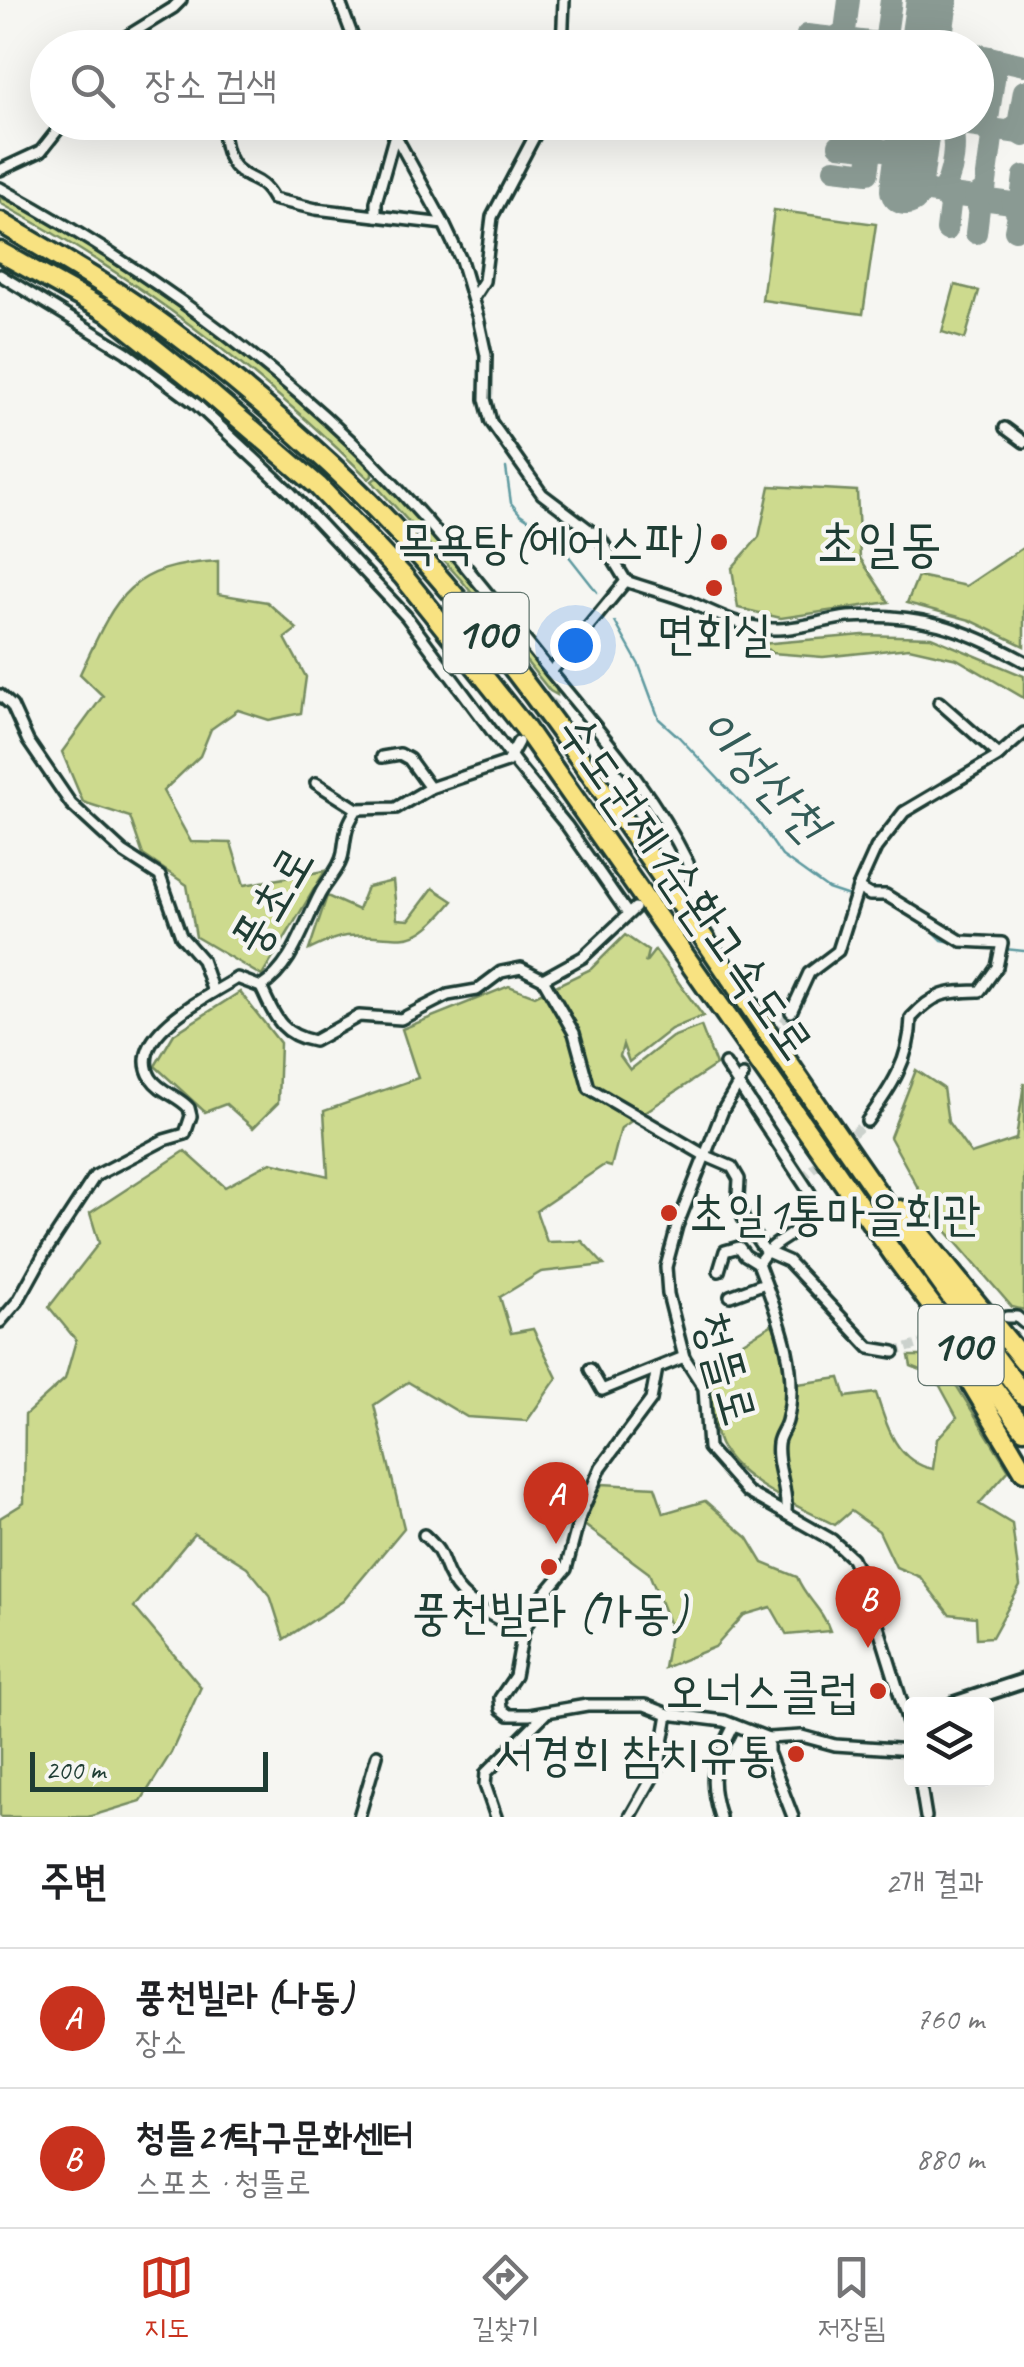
<!DOCTYPE html>
<html lang="ko">
<meta charset="utf-8">
<style>
:root{--surface:#fff;--page:#f6f6f6;--text:#202124;--muted:#757577;--line:#e0e0e0;--accent:#c8321e}
body{margin:0;font-family:Caveat,"Poor Story",sans-serif;background:var(--page);color:var(--text)}
.controls{position:absolute;right:30px;bottom:30px;display:grid;overflow:hidden;border-radius:10px;box-shadow:0 10px 40px #0002}
.controls button{width:90px;height:90px;display:grid;place-items:center;padding:0;border:0;border-bottom:2px solid var(--line);background:var(--surface);color:var(--text);font:50px sans-serif}
.scale{position:absolute;left:30px;bottom:25px;width:238px;box-sizing:border-box;padding-left:10px;border:5px solid #1f3d34;border-top:0;font-size:28px;line-height:35px;white-space:nowrap;color:#1f3d34;-webkit-text-stroke:8px #f6f6f2;paint-order:stroke}
.you{position:absolute;left:575px;top:645px;width:35px;height:35px;margin:-25px;border:8px solid #fff;border-radius:50%;background:#1a73e8;box-shadow:0 0 0 15px #1a73e833}
.badge{display:grid;place-items:center;width:65px;height:65px;border-radius:50%;background:var(--accent);color:#fff;font-size:32px;font-weight:700}
.pin{position:absolute;translate:-50% -82px;filter:drop-shadow(0 2px 5px #0008)}
.pin::after{content:'';position:absolute;top:52px;width:35px;height:30px;background:inherit;clip-path:polygon(0 0,100% 0,50% 100%)}
.list{margin:0;padding:0;list-style:none}
h2{display:flex;justify-content:space-between;align-items:center;height:130px;margin:0;padding:0 40px;font-size:42px}
h2 small{font-size:32px;font-weight:400;color:var(--muted)}
.list li{display:grid;grid-template-columns:65px 1fr auto;gap:30px;align-items:center;box-sizing:border-box;height:140px;padding:0 40px;border-top:2px solid var(--line)}
.list b{display:block;font-size:38px;white-space:nowrap}
.list p{margin:0;font-size:32px;white-space:nowrap;color:var(--muted)}
.list em{font-size:32px;font-style:normal;color:var(--muted)}
.icon{flex:none;width:55px;height:55px;fill:none;stroke:currentColor;stroke-width:2;stroke-linecap:round;stroke-linejoin:round}
.map{position:relative;flex:none;width:1024px;height:1817px;overflow:hidden}
.search{position:absolute;background:var(--surface);box-shadow:0 10px 40px #0002;left:30px;right:30px;top:30px;height:110px;display:flex;align-items:center;gap:25px;box-sizing:border-box;padding:0 35px;border-radius:55px;color:var(--muted);font-size:38px}
.sheet{height:410px;background:var(--surface)}
nav{display:flex;justify-content:space-around;align-items:center;box-sizing:border-box;height:140px;border-top:2px solid var(--line);background:var(--surface);font-size:28px;color:var(--muted)}
nav a{display:grid;justify-items:center;gap:5px}
nav .on{color:var(--accent)}
.map>svg:first-child{display:block}
.green{fill:#cdda8e;stroke:#768c61;stroke-width:2.5}
.lines{fill:none;stroke-linecap:round;stroke-linejoin:round}
.stream{stroke:#5f9aa0;stroke-width:2.5}
.taxiway{stroke:#8a9a93;stroke-width:22}
.runway{stroke:#8a9a93;stroke-width:52}
.street-tunnel{stroke:#cbd1cc;stroke-width:9;stroke-dasharray:9 4.5;stroke-linecap:butt}
.street-casing{stroke:#1f3d34;stroke-width:16}
.secondary-casing{stroke:#1f3d34;stroke-width:20}
.highway-casing{stroke:#1f3d34;stroke-width:25}
.street{stroke:#f6f6f2;stroke-width:9}
.secondary{stroke:#f6f6f2;stroke-width:12}
.highway{stroke:#f8e281;stroke-width:18}
.poi-dot{fill:#c8321e;stroke:#f6f6f2;stroke-width:4}
.labels{text-anchor:middle;dominant-baseline:central;stroke-width:9;stroke-linejoin:round;paint-order:stroke}
.shield{fill:#f6f6f2;stroke:#60746d;stroke-width:2.5}
.shield-label{font-size:45px;font-weight:bold;fill:#1f3d34}
.poi-label{font-size:48px;fill:#1f3d34;stroke:#f6f6f2;text-anchor:end}
.street-label{font-size:48px;fill:#1f3d34;stroke:#f6f6f2}
.water-label{font-size:50px;font-style:italic;fill:#345c58;stroke:#f6f6f2}
.quarter-label{font-size:52px;fill:#1f3d34;stroke:#f6f6f2}
</style>
<div class="map">
<svg width="1024" height="1817" viewBox="0 0 1024 1817">
<rect width="100%" height="100%" fill="#f6f6f2"/>
<filter id="ink" filterUnits="userSpaceOnUse"><feTurbulence type="fractalNoise" baseFrequency=".01" numOctaves="2"/><feDisplacementMap in="SourceGraphic" scale="20" xChannelSelector="R" yChannelSelector="G"/><feConvolveMatrix kernelMatrix="1 2 1 2 8 2 1 2 1" color-interpolation-filters="sRGB"/></filter>
<g filter="url(#ink)">
<g class="green">
<path d="M0 197C45 216 85 244 126 271 213 330 299 394 372 469V476L369 479C259 370 136 277 0 203Z"/>
<polygon points="774,210 876,224 863,314 762,300"/>
<polygon points="955,285 979,291 965,339 942,332"/>
<polygon points="376,478 383,480 501,616 556,687 557,695 550,691 463,582 372,481"/>
<polygon points="770,486 857,491 860,558 889,602 781,618 738,608 732,568 759,537"/>
<polygon points="1024,547 1024,646 970,620 907,603 918,576 966,586"/>
<path d="M218 561V594L267 602 297 629 285 638 306 677 301 713 269 720 238 710 211 729 200 756 163 791 191 842 231 843 244 885 325 871 262 976 196 937 187 885 143 855 130 817 83 802 62 752 103 696 80 674C116 597 127 566 218 561Z"/>
<polygon points="863,635 931,637 1024,676 1024,698 957,659 909,648 823,657 772,653 761,644"/>
<path d="M393 881 397 919 409 920 433 888 453 901C409 955 405 932 346 936 334 937 320 945 309 950L327 896 358 910 367 887Z"/>
<polygon points="625,935 648,951 645,963 655,950 703,1016 671,1029 629,1062 623,1045 620,1056 630,1070 672,1037 701,1026 716,1065 621,1128 611,1167 604,1165 536,1211 547,1242 582,1241 604,1265 541,1272 500,1297 511,1333 533,1329 557,1378 527,1421 467,1417 408,1382 374,1405 404,1528 343,1601 284,1639 270,1595 247,1567 194,1534 134,1607 201,1687 171,1753 141,1801 88,1817 0,1817 0,1518 24,1503 25,1415 65,1379 76,1340 49,1307 99,1243 90,1213 185,1151 225,1187 271,1162 328,1176 324,1111 418,1078 402,1029 509,986 535,996 591,969"/>
<polygon points="240,992 280,1043 278,1103 253,1128 226,1104 205,1112 155,1066 174,1034"/>
<polygon points="916,1070 943,1088 948,1122 971,1154 1016,1139 1024,1083 1024,1310 1012,1307 934,1217 890,1137"/>
<path d="M773 1324 787 1375 798 1384 840 1378 846 1397 876 1393C886 1425 896 1462 933 1469L937 1439 957 1417 934 1375 911 1366 909 1356H938L1009 1470 979 1504 1012 1524 1020 1586 992 1637 977 1638 976 1617 949 1614 920 1577 896 1567 879 1531 851 1511 835 1525C800 1507 731 1479 718 1439 711 1418 712 1391 708 1369L733 1348Z"/>
<path d="M602 1484 655 1487 664 1513 705 1501 748 1538 763 1563 797 1577C805 1598 823 1609 830 1631L787 1635 771 1607 744 1615 715 1647 664 1668 671 1628 649 1573 583 1524Z"/>
</g>
<g class="lines">
<g class="stream">
<polyline points="506,468 511,503 520,514 553,536 597,592"/>
<polyline points="615,622 639,665 659,719 679,737 757,820 782,856 828,889 852,897"/>
<polyline points="927,925 942,940 957,943"/>
<polyline points="980,946 997,948"/>
<polyline points="1005,949 1024,951"/>
</g>
<g class="taxiway">
<polyline points="807,35 924,48"/>
<polyline points="841,43 835,38 845,31 849,0"/>
<polyline points="879,43 886,36 891,0"/>
<polyline points="980,55 1024,65"/>
<polyline points="942,122 1019,133 1024,136"/>
<polyline points="979,127 988,119 996,66 990,57"/>
<polyline points="1009,131 1018,125 1024,91"/>
<polyline points="839,145 911,153"/>
<polyline points="834,169 868,173 875,122"/>
<polyline points="906,189 1012,203 1021,199 1024,176"/>
<path d="M939 194C954 182 959 133 948 122"/>
<polyline points="943,194 950,205 947,230"/>
<polyline points="1012,203 1018,215 1015,230"/>
<polyline points="976,233 979,208 974,198 985,190 992,138 985,128"/>
</g>
<g class="runway">
<polyline points="925,48 932,0"/>
<polyline points="906,189 915,122"/>
</g>
<g class="street-tunnel">
<polyline points="518,742 555,700"/>
<polyline points="645,902 680,878"/>
<polyline points="743,1076 791,1012"/>
<polyline points="802,1178 867,1121"/>
<polyline points="894,1352 976,1327"/>
</g>
<g class="street-casing">
<g id="street">
<polyline points="339,0 357,48"/>
<polyline points="108,48 173,8 181,0"/>
<polyline points="562,48 564,0"/>
<path d="M221 122C224 137 225 158 237 169 252 183 260 176 273 199L316 209 444 224 461 260 478 318 486 355 485 399 491 422 542 494 600 538 626 581C647 589 671 594 692 603 718 615 742 627 772 629 797 630 823 620 848 617 918 612 963 628 1024 661"/>
<polyline points="388,122 444,224"/>
<polyline points="0,170 41,151 64,122"/>
<path d="M0 188C125 256 248 343 351 441 421 508 481 585 541 660 594 726 650 786 688 863L689 868 680 878"/>
<polyline points="376,216 376,202 394,138"/>
<polyline points="0,275 126,352 196,404 291,493 406,616 518,766 567,826 628,914"/>
<polyline points="473,298 484,281 492,217 542,122"/>
<polyline points="1005,428 1024,442"/>
<polyline points="551,672 626,581"/>
<polyline points="0,695 12,706 28,741 71,804 123,852 160,876 181,936 202,960 213,992"/>
<polyline points="939,702 999,755"/>
<polyline points="382,757 400,754 409,759 430,788"/>
<polyline points="316,783 357,809"/>
<path d="M858 888 870 895H886L961 941 1002 943 997 967 980 991C945 992 935 992 911 1018 910 1060 891 1088 867 1121"/>
<polyline points="543,979 583,957 635,908"/>
<path d="M261 987C275 1017 281 1035 314 1041L359 1016 401 1019 448 995 477 990 501 972 521 968 543 979 574 1033 589 1088 704 1155 732 1167 739 1179 738 1196 743 1218 765 1251 788 1261 870 1348 894 1352"/>
<polyline points="791,1012 809,973 838,951 858,888 876,848 904,812 997,757 1024,733"/>
<path d="M725 1064 810 1193C812 1240 779 1230 758 1263 776 1312 801 1367 787 1421 785 1429 779 1435 778 1443 775 1466 788 1487 786 1511"/>
<polyline points="743,1076 723,1110 677,1226 666,1267 668,1294 684,1357 704,1388 708,1448 747,1492 832,1540 852,1558 869,1596 912,1735"/>
<polyline points="719,1271 725,1251 739,1247 745,1255 758,1263"/>
<polyline points="730,1296 765,1283"/>
<polyline points="1007,1317 1017,1317 1024,1323"/>
<path d="M0 1322 18 1301 44 1254 95 1176 164 1140 185 1134 191 1116 189 1108C179 1096 160 1092 151 1078 125 1035 209 996 237 978L261 987C293 966 303 926 320 894 326 882 341 868 343 853 346 833 345 828 357 809L396 808 430 788 507 762 518 742"/>
<polyline points="657,1368 651,1400 601,1467 580,1516 566,1569 540,1600 523,1632 515,1676 500,1698 501,1709 509,1715 529,1715 587,1705 645,1705 668,1714 724,1721 768,1738 802,1736 835,1745 912,1750"/>
<polyline points="590,1369 602,1390 684,1357"/>
<path d="M424 1535C447 1556 439 1559 452 1581 466 1606 499 1619 523 1632"/>
<polyline points="768,1738 768,1752 793,1817"/>
<polyline points="920,1780 926,1817"/>
<polyline points="359,1817 377,1755"/>
<polyline points="496,1817 485,1785 486,1773 545,1714"/>
<polyline points="630,1817 659,1766 668,1714"/>
<path d="M720 1817C706 1772 715 1765 734 1725"/>
</g>
</g>
<g class="secondary-casing">
<g id="secondary">
<polyline points="954,1704 1024,1681"/>
<polyline points="909,1720 912,1719"/>
</g>
</g>
<g class="highway-casing">
<g id="highway">
<path d="M0 222C41 247 83 270 122 296 196 345 266 405 331 465 472 596 581 758 689 916 798 1078 907 1240 1024 1396"/>
<polyline points="0,252 111,314 206,390 318,486 403,576 525,728 899,1262 1024,1429"/>
<polyline points="900,1210 1024,1361"/>
<polyline points="945,1339 1024,1471"/>
</g>
</g>
<use href="#street" class="street"/>
<use href="#secondary" class="secondary"/>
<use href="#highway" class="highway"/>
</g>
</g>
<g class="poi-dot">
<circle cx="719" cy="542" r="10"/>
<circle cx="714" cy="588" r="10"/>
<circle cx="669" cy="1213" r="10"/>
<circle cx="549" cy="1567" r="10"/>
<circle cx="878" cy="1691" r="10"/>
<circle cx="796" cy="1754" r="10"/>
</g>
<g class="labels">
<g class="shield">
<rect x="443.5" y="593" width="85" height="80" rx="8"/>
<rect x="918.5" y="1305" width="85" height="80" rx="8"/>
</g>
<g class="shield-label">
<text x="486" y="633">100</text>
<text x="961" y="1345">100</text>
</g>
<g class="poi-label">
<text x="699" y="542">목욕탕(에어스파)</text>
<text x="714" y="633" text-anchor="middle">면회실</text>
<text x="689" y="1213" text-anchor="start">초일1통마을회관</text>
<text x="549" y="1612" text-anchor="middle">풍천빌라 (가동)</text>
<text x="858" y="1691">오너스클럽</text>
<text x="776" y="1754">서경희 참치유통</text>
</g>
<g class="street-label">
<text transform="translate(686 887) rotate(55)">수도권제1순환고속도로</text>
<text transform="translate(272 900) rotate(-60)">풍초로</text>
<text transform="translate(726 1368) rotate(74)">청뜰로</text>
</g>
<g class="water-label">
<text transform="translate(763 775) rotate(46)">이성산천</text>
</g>
<g class="quarter-label">
<text x="879" y="543">초일동</text>
</g>
</g>
</svg>
<div class="controls">
<button><svg class="icon" aria-label="layers" viewBox="0 0 24 24"><path d="M12 4l9 5-9 5-9-5zM3 14l9 5 9-5"/></svg></button>
</div>
<div class="scale">200 m</div>
<div class="you"></div>
<div class="pin badge" style="left:556px;top:1544px">A</div>
<div class="pin badge" style="left:868px;top:1648px">B</div>
<div class="search"><svg class="icon" aria-label="search" viewBox="0 0 24 24"><circle cx="10" cy="10" r="6"/><path d="M15 15l6 6"/></svg>장소 검색</div>
</div>
<section class="sheet">
<h2>주변<small>2개 결과</small></h2>
<ul class="list">
<li><span class="badge">A</span><div><b>풍천빌라 (나동)</b><p>장소</p></div><em>760 m</em></li>
<li><span class="badge">B</span><div><b>청뜰21탁구문화센터</b><p>스포츠 · 청뜰로</p></div><em>880 m</em></li>
</ul>
</section>
<nav>
<a class="on"><svg class="icon" aria-label="map" viewBox="0 0 24 24"><path d="M3 6l6-2 6 2 6-2v14l-6 2-6-2-6 2zM9 4v14M15 6v14"/></svg>지도</a>
<a><svg class="icon" aria-label="directions" viewBox="0 0 24 24"><path d="M12 3l9 9-9 9-9-9zM9 14v-3h6M13 9l2 2-2 2"/></svg>길찾기</a>
<a><svg class="icon" aria-label="saved" viewBox="0 0 24 24"><path d="M7 4h10v16l-5-4-5 4z"/></svg>저장됨</a>
</nav>
